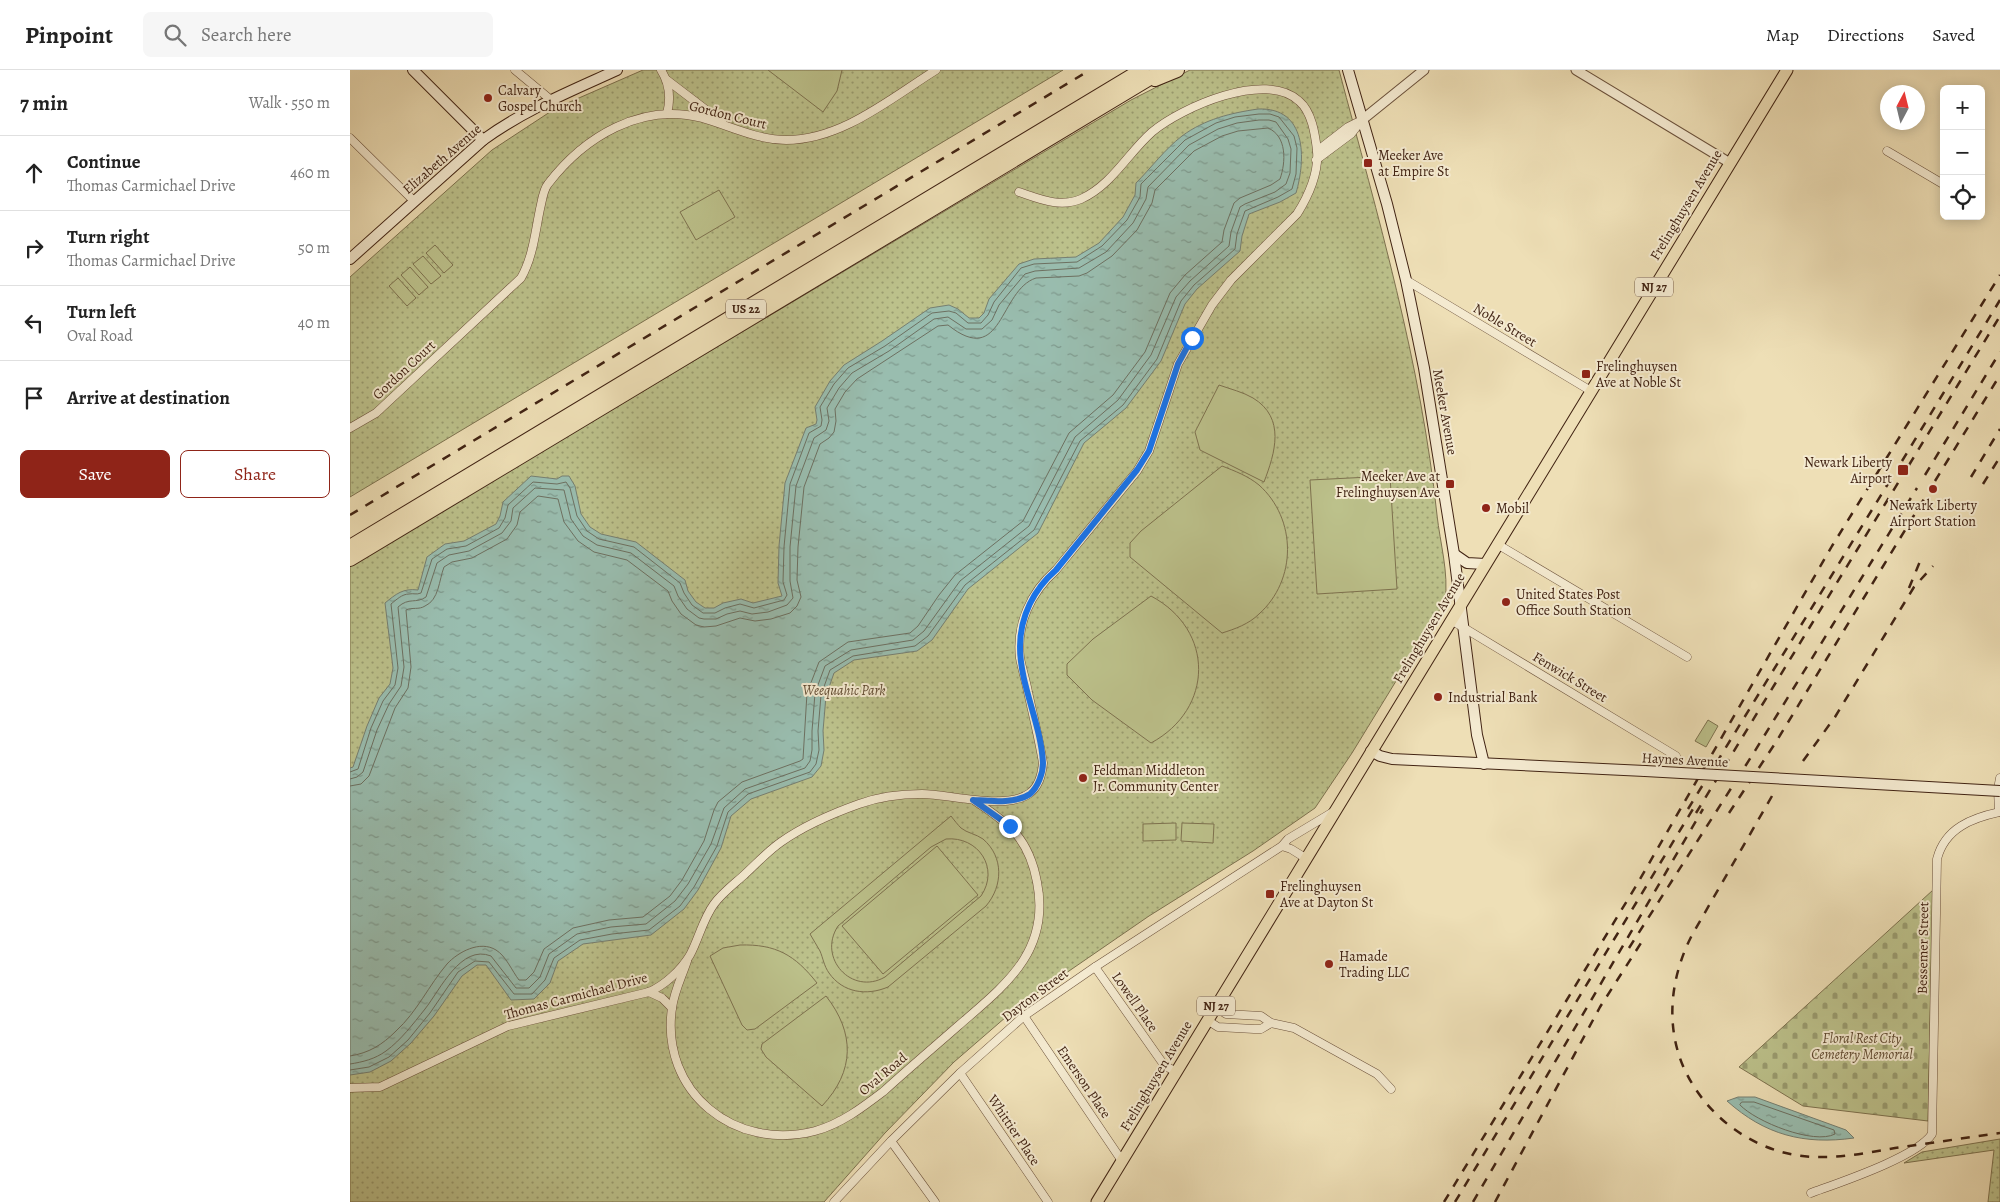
<!DOCTYPE html>
<meta charset="utf-8">
<style>
:root{--surface:#fff;--page:#f6f6f6;--text:#222;--muted:#767676;--line:#e0e0e0;--accent:#8f2418}
body{margin:0;font-family:Alegreya,serif;background:var(--page);color:var(--text)}
.controls{position:absolute;right:15px;top:15px;display:grid;overflow:hidden;border-radius:8px;box-shadow:0 2px 12px #0003}
.controls button{width:45px;height:45px;display:grid;place-items:center;padding:0;border:0;border-bottom:1px solid var(--line);background:var(--surface);color:var(--text);font:25px sans-serif}
.compass{position:absolute;left:1530px;top:15px;width:45px;height:45px;border-radius:50%;background:var(--surface);box-shadow:0 2px 12px #0003;rotate:7deg}
.stop{position:absolute;width:15px;height:15px;margin:-11px;border:4px solid #1a73e8;border-radius:50%;background:#fff}
.stop.end{background:#1a73e8;border-color:#fff;box-shadow:0 1px 5px #0008}
.list{margin:0;padding:0;list-style:none}
h2{display:flex;justify-content:space-between;align-items:center;height:65px;margin:0;padding:0 20px;font-size:21px}
h2 small{font-size:16px;font-weight:400;color:var(--muted)}
.list li{display:grid;grid-template-columns:32px 1fr auto;gap:15px;align-items:center;box-sizing:border-box;height:75px;padding:0 20px;border-top:1px solid var(--line)}
.list b{display:block;font-size:19px;white-space:nowrap}
.list p{margin:0;font-size:16px;white-space:nowrap;color:var(--muted)}
.list em{font-size:16px;font-style:normal;color:var(--muted)}
.actions{display:flex;gap:10px;padding:15px 20px}
.actions a{flex:1;padding:11px 0;border:1px solid var(--accent);border-radius:8px;text-align:center;font-size:18px;color:var(--accent)}
.actions .main{background:var(--accent);color:#fff}
.icon{flex:none;width:28px;height:28px;fill:none;stroke:currentColor;stroke-width:2;stroke-linecap:round;stroke-linejoin:round}
.map{position:relative;flex:none;width:1650px;height:1132px;overflow:hidden}
header{display:flex;align-items:center;gap:30px;box-sizing:border-box;height:70px;padding:0 25px;background:var(--surface);border-bottom:1px solid var(--line)}
header strong{font-size:24px}
nav{display:flex;gap:28px;margin-inline-start:auto;font-size:18px}
.search{width:350px;height:45px;background:var(--page);display:flex;align-items:center;gap:12px;box-sizing:border-box;padding:0 18px;border-radius:8px;color:var(--muted);font-size:19px}
main{display:flex}
aside{flex:1;background:var(--surface)}
.map>svg:first-child{display:block}
.green{fill:url(#green-dots);stroke:#7e724f}
.cemetery{fill:url(#cemetery-stones);stroke:#7e724f}
.pitch{fill:#bcc18b;stroke:#7e724f;fill-rule:evenodd}
.water{fill:url(#water-ripples);stroke:#767f71}
.lines{fill:none;stroke-linecap:round;stroke-linejoin:round}
.shore{stroke:#6d7061;stroke-width:1}
.minor-casing{stroke:#6c523c;stroke-width:9}
.tertiary-casing{stroke:#6c523c;stroke-width:11}
.secondary-casing{stroke:#412313;stroke-width:12}
.primary-casing{stroke:#412313;stroke-width:13}
.motorway-casing{stroke:#412313;stroke-width:16}
.minor{stroke:#f4ead0;stroke-width:8}
.tertiary{stroke:#f4ead0;stroke-width:9}
.secondary{stroke:#f4ead0;stroke-width:10}
.primary{stroke:#eedfb6;stroke-width:11}
.motorway{stroke:#eedfb6;stroke-width:14}
.rail{stroke:#412313;stroke-width:2.5;stroke-dasharray:9 9;stroke-linecap:butt}
.secondary-bridge-casing{stroke:#412313;stroke-width:12;stroke-linecap:butt}
.secondary-bridge{stroke:#f4ead0;stroke-width:10}
.route{stroke:#1a73e8;stroke-width:6}
.poi-dot{fill:#8f2418;stroke:#f4ead0;stroke-width:2}
.labels{text-anchor:middle;dominant-baseline:central;stroke-width:4;stroke-linejoin:round;paint-order:stroke}
.shield{fill:#f4ead0;stroke:#775f4c;stroke-width:1}
.shield-label{font-size:12px;font-weight:bold;fill:#412313}
.poi-label{font-size:14px;fill:#412313;stroke:#f4ead0;text-anchor:start}
.street-label{font-size:14px;fill:#412313;stroke:#f4ead0}
.park-label{font-size:14px;font-style:italic;fill:#604a31;stroke:#f4ead0}
</style>
<header>
<strong>Pinpoint</strong>
<div class="search"><svg class="icon" aria-label="search" viewBox="0 0 24 24"><circle cx="10" cy="10" r="6"/><path d="M15 15l6 6"/></svg>Search here</div>
<nav><a>Map</a><a>Directions</a><a>Saved</a></nav>
</header>
<main>
<aside>
<h2>7 min<small>Walk · 550 m</small></h2>
<ul class="list">
<li><svg class="icon" aria-label="ahead" viewBox="0 0 24 24"><path d="M12 20V5M6 11l6-6 6 6"/></svg><div><b>Continue</b><p>Thomas Carmichael Drive</p></div><em>460 m</em></li>
<li><svg class="icon" aria-label="right" viewBox="0 0 24 24"><path d="M7 20v-9h11M14 6l5 5-5 5"/></svg><div><b>Turn right</b><p>Thomas Carmichael Drive</p></div><em>50 m</em></li>
<li><svg class="icon" aria-label="left" viewBox="0 0 24 24"><path d="M17 20v-9H6M10 6l-5 5 5 5"/></svg><div><b>Turn left</b><p>Oval Road</p></div><em>40 m</em></li>
<li><svg class="icon" aria-label="arrive" viewBox="0 0 24 24"><path d="M6 21V4h12l-3 4 3 4H6"/></svg><div><b>Arrive at destination</b></div></li>
</ul>
<div class="actions"><a class="main">Save</a><a>Share</a></div>
</aside>
<div class="map">
<svg width="1650" height="1132" viewBox="0 0 1650 1132">
<defs>
<pattern id="green-dots" width="8" height="8" patternUnits="userSpaceOnUse" patternTransform="scale(1.25)"><rect width="8" height="8" fill="#bcc18b"/><path d="M2 2h.1M6 6h.1" fill="none" stroke="#9a9c70" stroke-width="1.8" stroke-linecap="round"/></pattern>
<pattern id="cemetery-stones" width="16" height="16" patternUnits="userSpaceOnUse" patternTransform="scale(1.25)"><rect width="16" height="16" fill="#bcc18b"/><path d="M2 7V4a2 2 0 0 1 4 0v3zM10 15v-3a2 2 0 0 1 4 0v3z" fill="#9a9c70"/></pattern>
<pattern id="water-ripples" width="26" height="14" patternUnits="userSpaceOnUse" patternTransform="scale(1.25)"><rect width="26" height="14" fill="#99bdaf"/><path d="M2 4q2-2 4 0t4 0M15 11q2-2 4 0t4 0" fill="none" stroke="#7e998d"/></pattern>
</defs>
<rect width="100%" height="100%" fill="#eedfb6"/>
<filter id="stains"><feTurbulence type="fractalNoise" baseFrequency=".004" numOctaves="4"/><feColorMatrix values="0 0 0 0 .2 0 0 0 0 .09 0 0 0 0 .02 0 0 0 .5 -.17"/></filter>
<radialGradient id="worn" r=".72"><stop offset=".6" stop-color="#630" stop-opacity="0"/><stop offset="1" stop-color="#630" stop-opacity=".3"/></radialGradient>
<g class="green">
<polygon points="293,0 713,0 0,427 0,207 142,80 206,38"/>
<path d="M840 0H989C1028 147 1071 293 1087 445 1090 473 1099 503 1095 531L1002 683 965 738 903 781 799 846 671 934 604 992 535 1063 474 1132H0V496L781 30Z"/>
<polygon points="1650,1069 1650,1132 1638,1132 1644,1080 1554,1093 1572,1082"/>
</g>
<polygon class="cemetery" points="1583,820 1578,1051 1453,1036 1389,997"/>
<g class="pitch">
<polygon points="418,0 492,0 487,21 473,42"/>
<polygon points="369,120 385,147 346,170 330,142"/>
<polygon points="85,175 103,195 94,203 76,183"/>
<polygon points="73,186 91,206 81,214 63,194"/>
<polygon points="60,197 78,217 69,225 51,205"/>
<polygon points="48,208 66,228 57,236 39,216"/>
<path d="M869 315C880 319 893 322 903 328 936 348 925 383 914 412L850 380 845 362Z"/>
<path d="M872 396C885 401 898 406 909 415 947 449 947 510 909 544 899 554 885 559 872 563L780 487V473L791 461Z"/>
<polygon points="1040,406 1047,519 967,524 960,410"/>
<path d="M801 526C865 560 864 639 801 673L742 630 717 605V594L743 569Z"/>
<polygon points="1358,650 1368,656 1356,677 1345,671"/>
<path d="M601 746C604 750 608 755 611 758 617 763 626 764 633 769 654 787 653 816 636 836L538 917C517 926 493 923 479 903 474 896 473 888 470 881 467 875 463 870 460 864ZM596 769C628 766 650 798 631 826L535 907C502 926 467 888 488 856L581 777Z"/>
<polygon points="826,753 826,770 793,771 793,754"/>
<polygon points="832,753 864,754 863,773 831,771"/>
<polygon points="587,776 628,825 533,904 492,856"/>
<path d="M390 875C426 874 445 885 467 913L405 959 397 960 392 955 360 886 373 878Z"/>
<path d="M476 926C505 963 505 1001 472 1036L416 987 411 979 412 974Z"/>
</g>
<g class="water">
<path d="M908 39C957 37 956 89 946 123L930 132 899 144 892 166 890 181 847 219 835 234 811 291 776 338 734 373 688 463 618 519 582 570 567 581 504 590 484 603 476 626 473 661 474 680 471 696 462 707 401 729 381 746 371 778 348 820 334 839 301 865 233 874 208 891 200 913 184 929 161 930 136 895H127L112 906 84 946 61 973 41 991 20 1002 0 1005V698L3 697 17 656 29 628 40 614 43 598 35 533C46 524 53 518 68 520L77 487 95 474 114 471 146 454 150 446 153 432 181 406 207 409 212 406H219L225 416 231 444 240 457 251 464 286 472 335 510 338 521 346 532 355 538H364L373 533 391 529 403 533 432 526 428 513 429 476 435 413 456 358 466 354 467 350 465 337 480 311 494 295 532 271 580 238 599 235 608 239 619 248H629L634 243 639 229 669 194 684 189 726 187 749 173 773 147 785 125 786 113C801 98 815 79 832 66 855 49 881 43 908 39Z"/>
<path d="M1388 1027H1405L1496 1060 1504 1068C1454 1075 1415 1065 1377 1031Z"/>
</g>
<g class="lines">
<g class="shore">
<path d="M0 702 8 699 21 658 33 631 45 615 48 598 41 534C46 530 52 524 59 524 64 523 66 525 71 523L82 489 97 479 116 476 149 458 155 448 158 435 183 412 207 414 216 412 220 418 227 446 237 461 249 469 284 477 330 513 334 523 342 535 353 543H365L375 538 390 534 404 538 434 530 437 525 433 512 434 477 440 414 459 363 471 356 472 350 470 337 484 314 498 298 535 276 582 243 599 241 606 243 618 253H631L638 245 644 232 671 198 684 194 727 192 752 176 777 150 790 127 791 114 835 70 866 53 885 47 909 44H920L929 47 944 66 947 78 946 104 942 119 928 127 895 141 887 164 885 179 844 215 831 231 807 289 773 335 730 371 684 460 615 515 578 566 565 576 503 586 480 600 471 625 468 661 469 680 466 694 460 702 398 724 378 742 367 776 344 817 330 836 299 860 262 864 230 870 204 888 195 910 182 924H164L139 892 125 891 108 902 80 943 58 970 39 987 19 997 0 1000"/>
<path d="M0 709 7 707 13 702 27 660 39 634 51 616 54 597 48 537C59 527 66 534 76 527L87 493 99 485 119 481 152 463 161 451 163 438 185 418 214 420 221 449 233 466 247 475 281 483 324 516 328 526 337 539 349 548 354 549H366L377 544 390 541 402 544 418 542 437 535 443 528 440 511V477L446 416 464 368 476 360 479 351 477 338 489 318 502 303 539 281 584 249 598 247 616 259H632L642 250 649 235 675 204 685 201 729 198 756 182 783 153 796 129 798 117 839 75 868 59 887 53 909 50H919L926 52 938 69 941 79 940 103 936 114 925 122 895 134 890 137 881 162 879 176 840 211 826 227 801 285 768 330 725 367 679 456 610 511 574 561 563 570 501 580 475 596 465 623 462 661V680L460 691 455 698 395 719 374 738 361 774 338 814 325 831 296 854 261 857 227 864 199 884 190 907 179 918H166L141 886C111 874 90 920 75 939 63 954 51 970 36 981 25 989 13 992 0 994"/>
<path d="M0 716 11 714 19 706 45 638 58 618 61 597 56 540C62 537 69 540 75 536 89 530 89 510 94 497L102 492 122 488 157 469 167 455 170 442 188 426 208 429 214 452 228 471 244 482 277 490 318 521 322 531 331 544 346 555 354 557 366 556 390 548 405 551 421 549 440 543 447 536 451 527 447 510 448 477 454 417 470 374 479 368 484 362 486 351 485 339 495 322 507 309 588 256 598 255C653 299 649 220 686 208L729 206 737 203 762 186 787 160 802 133 805 120 844 81 872 66 888 61 918 58C937 66 936 92 930 109L921 115 890 128 884 133 874 160 872 172 835 205 820 223 795 282 763 325 719 363 673 451 605 505 589 525 568 556 560 563 498 572 469 592 457 623 453 689 450 691 392 712 368 732 364 740 354 771 332 810 320 826 293 847 259 850 223 858 194 879 184 902 176 910H169C162 901 156 886 146 880 130 870 108 882 97 894 79 915 67 942 46 961 32 975 19 983 0 986"/>
<path d="M1392 1032H1404L1484 1060 1485 1064C1464 1075 1406 1052 1390 1035Z"/>
</g>
<g class="minor-casing">
<g id="minor">
<polyline points="165,0 201,30"/>
<path d="M311 0C320 14 321 28 317 44"/>
<polyline points="317,10 372,52"/>
<polyline points="0,68 64,131"/>
<polyline points="967,81 998,57 1008,52"/>
<polyline points="1537,81 1593,114"/>
<polyline points="966,90 1001,64 1012,50"/>
<polyline points="1056,210 1241,321"/>
<path d="M0 358 26 343 171 208C183 187 185 163 190 139 192 131 193 120 198 114 234 67 291 32 352 48 380 56 407 70 436 70 492 70 541 28 586 0"/>
<polyline points="1147,474 1337,587"/>
<polyline points="1101,550 1326,686"/>
<polyline points="1649,742 1648,719 1650,708"/>
<polyline points="932,776 941,779 957,789"/>
<path d="M337 891C332 906 324 922 322 938 310 1022 385 1082 465 1061 491 1054 513 1037 534 1021 558 999 583 978 608 956 654 916 701 882 687 812 679 769 660 754 625 731"/>
<polyline points="745,897 814,995 826,1002"/>
<polyline points="299,922 312,928 322,938"/>
<polyline points="865,937 876,944 911,946 921,953 944,958 1027,1004 1041,1019"/>
<polyline points="674,946 772,1091"/>
<polyline points="857,950 868,957 904,959 911,959 921,953"/>
<polyline points="610,1003 698,1132"/>
<path d="M0 1018 30 1017 158 956 299 922C315 915 331 900 340 885 349 868 353 849 364 834 372 823 384 814 394 805 406 794 418 781 431 772 455 755 481 744 509 734 528 727 551 724 572 724 599 724 657 741 680 723 689 716 692 704 693 693 689 669 683 645 678 622 676 611 672 599 670 588 666 554 681 522 706 500L787 401 799 381 828 294 862 235 881 210 947 144C959 125 969 103 967 80 965 64 962 42 949 31 916 0 832 37 802 62 778 83 762 115 731 129 710 138 690 129 669 122"/>
<polyline points="541,1071 585,1132"/>
<path d="M1461 1123C1488 1113 1567 1087 1582 1064L1587 789C1595 758 1622 748 1650 742"/>
<polyline points="484,1132 541,1071 610,1003 674,946 745,897 932,776 938,769 983,742"/>
</g>
</g>
<g class="tertiary-casing">
<g id="tertiary">
<polyline points="1226,0 1380,93"/>
<polyline points="1012,50 1074,0"/>
</g>
</g>
<g class="secondary-casing">
<g id="secondary">
<polyline points="63,0 133,70"/>
<polyline points="998,0 1037,134 1056,210 1074,298 1104,484 1127,665 1134,694"/>
<path d="M0 189 133 70C174 40 221 21 267 0"/>
<polyline points="1104,484 1117,493 1135,494"/>
<polyline points="1021,681 1030,686 1042,689 1295,701"/>
</g>
</g>
<g class="primary-casing">
<polyline id="primary" points="747,1132 1437,0"/>
</g>
<g class="motorway-casing">
<g id="motorway">
<polyline points="805,9 827,0"/>
<polyline points="0,477 792,0"/>
<polyline points="0,489 813,0"/>
</g>
</g>
<use href="#minor" class="minor"/>
<use href="#tertiary" class="tertiary"/>
<use href="#secondary" class="secondary"/>
<use href="#primary" class="primary"/>
<use href="#motorway" class="motorway"/>
<g class="rail">
<polyline points="1552,391 1650,230"/>
<polyline points="1559,395 1650,246"/>
<polyline points="1575,405 1650,282"/>
<polyline points="1621,407 1650,359"/>
<polyline points="1585,411 1650,305"/>
<polyline points="1633,414 1650,387"/>
<polyline points="0,445 740,0"/>
<polyline points="1559,518 1571,489"/>
<polyline points="1453,691 1485,647 1564,517 1583,496"/>
<path d="M1422 726 1342 865C1321 906 1315 953 1333 996 1357 1051 1413 1089 1474 1087 1498 1087 1522 1082 1545 1078 1580 1073 1615 1068 1650 1063"/>
<polyline points="1338,739 1544,404"/>
<polyline points="1346,743 1551,408"/>
<polyline points="1379,743 1426,672 1577,424"/>
<polyline points="1279,878 1403,684 1567,418"/>
<polyline points="1094,1132 1286,816 1482,476 1650,205"/>
<polyline points="1105,1132 1346,734"/>
<polyline points="1123,1132 1353,739"/>
<polyline points="1145,1132 1250,937 1291,873"/>
</g>
<g class="secondary-bridge-casing">
<polyline id="secondary-bridge" points="1295,701 1650,721"/>
</g>
<use href="#secondary-bridge" class="secondary-bridge"/>
</g>
<g class="lines">
<path class="route" d="M660 756 623 730C640 731 665 734 680 724 688 717 693 703 693 693 691 654 670 615 670 577 670 546 684 519 706 500L787 400 799 381 828 294 842 268"/>
</g>
<g class="poi-dot">
<circle cx="138" cy="28" r="5"/>
<rect x="1013" y="88" width="10" height="10" rx="2.5"/>
<rect x="1231" y="299" width="10" height="10" rx="2.5"/>
<rect x="1547" y="394" width="12" height="12" rx="2.5"/>
<rect x="1095" y="409" width="10" height="10" rx="2.5"/>
<circle cx="1583" cy="419" r="5"/>
<circle cx="1136" cy="438" r="5"/>
<circle cx="1156" cy="532" r="5"/>
<circle cx="1088" cy="627" r="5"/>
<circle cx="733" cy="708" r="5"/>
<rect x="915" y="819" width="10" height="10" rx="2.5"/>
<circle cx="979" cy="894" r="5"/>
</g>
<g class="labels">
<g class="shield">
<rect x="1285" y="207.5" width="38" height="19" rx="4"/>
<rect x="376" y="229.5" width="40" height="19" rx="4"/>
<rect x="847" y="926.5" width="38" height="19" rx="4"/>
</g>
<g class="shield-label">
<text x="1304" y="217">NJ 27</text>
<text x="396" y="239">US 22</text>
<text x="866" y="936">NJ 27</text>
</g>
<g class="poi-label">
<text x="148" y="20">Calvary<tspan x="148" dy="16">Gospel Church</tspan></text>
<text x="1028" y="85">Meeker Ave<tspan x="1028" dy="16">at Empire St</tspan></text>
<text x="1246" y="296">Frelinghuysen<tspan x="1246" dy="16">Ave at Noble St</tspan></text>
<text x="1542" y="392" text-anchor="end">Newark Liberty<tspan x="1542" dy="16">Airport</tspan></text>
<text x="1090" y="406" text-anchor="end">Meeker Ave at<tspan x="1090" dy="16">Frelinghuysen Ave</tspan></text>
<text x="1583" y="435" text-anchor="middle">Newark Liberty<tspan x="1583" dy="16">Airport Station</tspan></text>
<text x="1146" y="438">Mobil</text>
<text x="1166" y="524">United States Post<tspan x="1166" dy="16">Office South Station</tspan></text>
<text x="1098" y="627">Industrial Bank</text>
<text x="743" y="700">Feldman Middleton<tspan x="743" dy="16">Jr. Community Center</tspan></text>
<text x="930" y="816">Frelinghuysen<tspan x="930" dy="16">Ave at Dayton St</tspan></text>
<text x="989" y="886">Hamade<tspan x="989" dy="16">Trading LLC</tspan></text>
</g>
<g class="street-label">
<text transform="translate(378 45) rotate(14)">Gordon Court</text>
<text transform="translate(92 89) rotate(-41)">Elizabeth Avenue</text>
<text transform="translate(1336 135) rotate(-59)">Frelinghuysen Avenue</text>
<text transform="translate(1155 255) rotate(31)">Noble Street</text>
<text transform="translate(54 300) rotate(-43)">Gordon Court</text>
<text transform="translate(1095 342) rotate(80)">Meeker Avenue</text>
<text transform="translate(1079 558) rotate(-59)">Frelinghuysen Avenue</text>
<text transform="translate(1220 607) rotate(31)">Fenwick Street</text>
<text transform="translate(1335 690) rotate(3)">Haynes Avenue</text>
<text transform="translate(1573 878) rotate(-89)">Bessemer Street</text>
<text transform="translate(685 925) rotate(-37)">Dayton Street</text>
<text transform="translate(226 926) rotate(-15)">Thomas Carmichael Drive</text>
<text transform="translate(785 932) rotate(55)">Lowell Place</text>
<text transform="translate(533 1004) rotate(-40)">Oval Road</text>
<text transform="translate(806 1006) rotate(-59)">Frelinghuysen Avenue</text>
<text transform="translate(734 1012) rotate(56)">Emerson Place</text>
<text transform="translate(664 1060) rotate(56)">Whittier Place</text>
</g>
<g class="park-label">
<text x="494" y="620">Weequahic Park</text>
<text x="1512" y="968">Floral Rest City<tspan x="1512" dy="16">Cemetery Memorial</tspan></text>
</g>
</g>
<rect width="100%" height="100%" filter="url(#stains)"/>
<rect width="100%" height="100%" fill="url(#worn)"/>
</svg>
<div class="controls">
<button>+</button>
<button>−</button>
<button><svg class="icon" aria-label="locate" viewBox="0 0 24 24"><circle cx="12" cy="12" r="6"/><path d="M12 2v4M12 18v4M2 12h4M18 12h4"/></svg></button>
</div>
<svg class="compass" viewBox="-18 -18 36 36"><path d="M0-13l5 13h-10z" fill="#e53935"/><path d="M0 13l5-13h-10z" fill="#767676"/></svg>
<div class="stop" style="left:842px;top:268px"></div>
<div class="stop end" style="left:660px;top:756px"></div>
</div>
</main>
